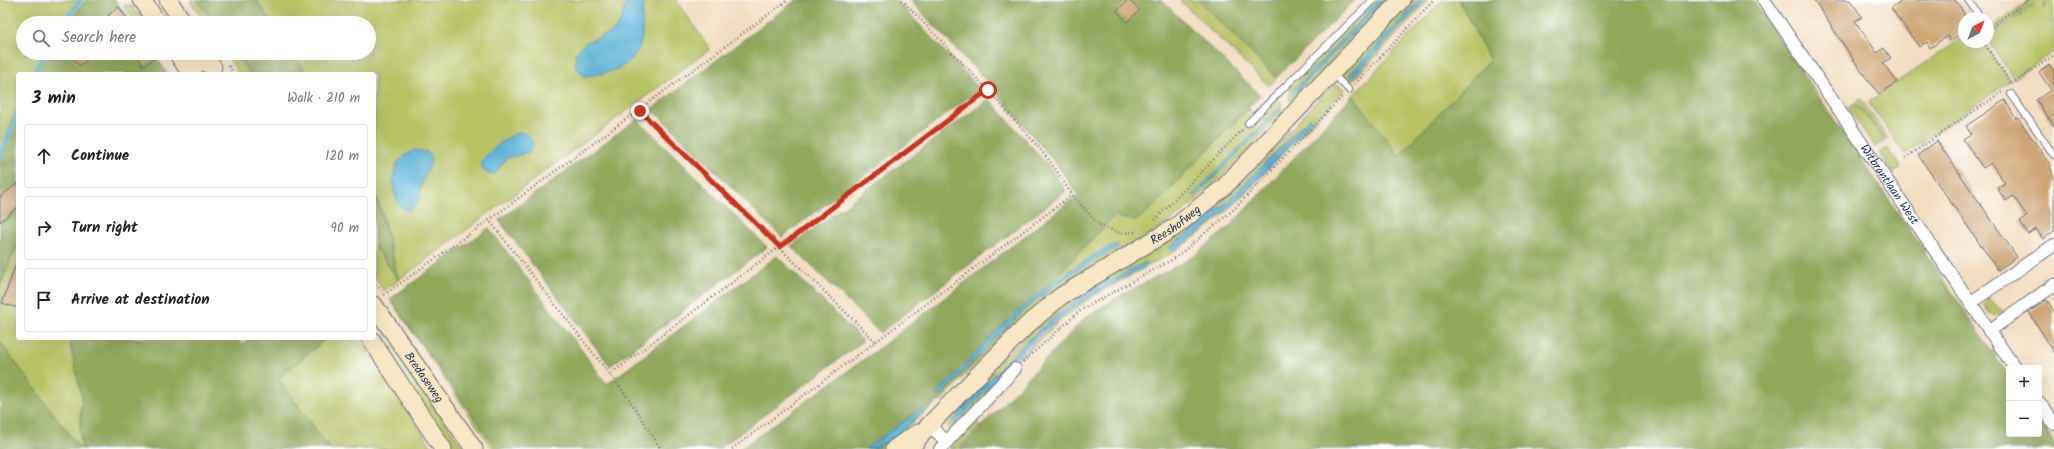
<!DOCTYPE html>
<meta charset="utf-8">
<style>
:root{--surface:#fff;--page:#f2f2f2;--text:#222;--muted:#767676;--line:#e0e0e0}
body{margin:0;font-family:Kalam,sans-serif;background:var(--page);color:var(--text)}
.controls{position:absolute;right:12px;bottom:12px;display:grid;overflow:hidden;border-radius:4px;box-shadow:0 4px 16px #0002}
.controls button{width:36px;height:36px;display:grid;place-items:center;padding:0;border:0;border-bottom:1px solid var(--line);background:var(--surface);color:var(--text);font:20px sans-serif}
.compass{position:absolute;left:1958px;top:12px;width:36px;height:36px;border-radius:50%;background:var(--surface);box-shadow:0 4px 16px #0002;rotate:42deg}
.stop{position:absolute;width:12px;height:12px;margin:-9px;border:3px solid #c8321e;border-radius:50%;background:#fff}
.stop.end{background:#c8321e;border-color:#fff;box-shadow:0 1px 4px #0008}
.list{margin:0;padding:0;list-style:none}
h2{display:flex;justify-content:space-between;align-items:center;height:52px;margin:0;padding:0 16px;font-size:17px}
h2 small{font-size:13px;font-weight:400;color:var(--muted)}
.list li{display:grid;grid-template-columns:26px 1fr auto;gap:12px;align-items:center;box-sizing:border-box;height:64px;margin:0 8px 8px;padding:0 8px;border:1px solid var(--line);border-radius:4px}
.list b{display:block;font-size:15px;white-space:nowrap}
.list em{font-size:13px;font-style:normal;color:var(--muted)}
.icon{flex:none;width:22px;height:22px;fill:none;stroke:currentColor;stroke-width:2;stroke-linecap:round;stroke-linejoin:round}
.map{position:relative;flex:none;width:2054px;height:449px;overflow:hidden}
.search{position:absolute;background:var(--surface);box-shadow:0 4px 16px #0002;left:16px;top:16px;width:360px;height:44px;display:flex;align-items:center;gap:10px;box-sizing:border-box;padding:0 14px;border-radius:22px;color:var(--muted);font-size:15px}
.panel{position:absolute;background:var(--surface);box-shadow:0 4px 16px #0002;left:16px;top:72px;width:360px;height:268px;border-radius:4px}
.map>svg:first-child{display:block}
.green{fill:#b7c264;stroke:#697861;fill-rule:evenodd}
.forest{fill:#91a85a;stroke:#566c5c}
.water{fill:#57b1d5;stroke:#39709a}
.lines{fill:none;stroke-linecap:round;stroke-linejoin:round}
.stream{stroke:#57b1d5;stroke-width:4.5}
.building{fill:#cda672}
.lane-casing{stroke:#666c80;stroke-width:8}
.street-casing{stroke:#666c80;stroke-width:14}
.secondary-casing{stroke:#666c80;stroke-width:19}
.path{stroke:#666c80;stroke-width:2.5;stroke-dasharray:1 3;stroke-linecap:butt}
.lane{stroke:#fff;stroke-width:6}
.street{stroke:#fff;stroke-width:12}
.secondary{stroke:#f7e8c3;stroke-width:17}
.route{stroke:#c8321e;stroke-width:5}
.labels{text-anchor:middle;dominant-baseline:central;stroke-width:3;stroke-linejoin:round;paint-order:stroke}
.street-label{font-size:12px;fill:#1b2f5e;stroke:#fff}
</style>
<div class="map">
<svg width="2054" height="449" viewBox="0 0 2054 449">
<rect width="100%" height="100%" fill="#fff"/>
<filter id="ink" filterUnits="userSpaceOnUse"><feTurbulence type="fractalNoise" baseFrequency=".025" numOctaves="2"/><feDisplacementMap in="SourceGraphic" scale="8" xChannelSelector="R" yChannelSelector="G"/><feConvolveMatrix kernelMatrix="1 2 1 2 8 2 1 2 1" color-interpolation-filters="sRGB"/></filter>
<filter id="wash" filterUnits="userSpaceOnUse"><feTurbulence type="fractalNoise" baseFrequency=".012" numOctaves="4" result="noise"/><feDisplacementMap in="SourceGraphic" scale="16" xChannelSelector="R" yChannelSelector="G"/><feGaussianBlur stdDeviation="0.9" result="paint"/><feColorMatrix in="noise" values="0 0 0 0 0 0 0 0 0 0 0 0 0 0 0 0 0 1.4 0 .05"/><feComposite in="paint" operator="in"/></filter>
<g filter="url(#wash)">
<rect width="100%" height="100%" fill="#f2ddbf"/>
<g class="green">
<polygon points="0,0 87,0 67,23 23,23 23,53 45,53 35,74 18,74 18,106 6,137 0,164"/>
<polygon points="190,0 197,0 214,23 205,23"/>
<polygon points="256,0 676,0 710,49 384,291 374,277 374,246 398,279 382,213 374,192 374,74 307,74 293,53 369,53 369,23 272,23"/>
<polygon points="1179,0 1199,0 1276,78 1269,86"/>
<polygon points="1374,0 1379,0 1292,92 1294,94 1384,0 1389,0 1295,100 1289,101 1291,87"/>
<polygon points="1411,0 1420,0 1349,75 1352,78 1425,0 1429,0 1349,85 1342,74"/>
<polygon points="1443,0 1459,0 1490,60 1399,156 1353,95"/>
<polygon points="2030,0 2045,0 2044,10 2047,0 2054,0 2054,51 2014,79 1988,41 1988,37 2033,6 2033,4 1988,35 1988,29"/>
<polygon points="123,5 131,6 137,14 141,12 148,23 136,23"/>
<polygon points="1964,36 1964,42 1983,42 2010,81 1905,154 1868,102"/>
<polygon points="225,53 235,53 250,74 239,74"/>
<path d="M1333 83 1345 89 1230 209 1202 232 1172 253 1095 295 1062 319 1020 357 953 430 943 421C984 379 1023 331 1072 298 1116 268 1165 247 1207 213 1253 175 1292 127 1333 83ZM1312 120 1229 207 1191 238 1169 248 1227 202 1302 125ZM1148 264 1093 294 1065 314 952 421C990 378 1040 321 1089 291 1108 280 1128 273 1148 264Z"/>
<polygon points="1861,99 1888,138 1885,140 1872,121 1855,103"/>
<path d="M1279 100 1282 104 1281 115 1213 186 1175 218 1130 246 1081 273 1041 302 1001 338 939 403 934 397C980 352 1024 304 1079 269L1031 301 1115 214 1121 218 1135 220 1151 209 1248 108 1261 120Z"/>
<polygon points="1854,103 1872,122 1884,141 1875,147 1848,108"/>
<polygon points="1887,148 1901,167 1893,173 1879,153"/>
<polygon points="18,242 18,338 71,338 71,348 82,398 80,426 82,449 80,449 0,342 0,286"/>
<polygon points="396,297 500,449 493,449 393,304"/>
<polygon points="1988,297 2003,312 1995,316 1989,312 1984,304"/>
<polygon points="385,334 464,449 450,449 378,338"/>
<polygon points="327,338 360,338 433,449 330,449 278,378"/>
<polygon points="976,420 980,426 958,449 949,449"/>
</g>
<g class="forest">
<polygon points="87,0 115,0 132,23 67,23"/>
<polygon points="197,0 256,0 272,23 214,23"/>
<polygon points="796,0 896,0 980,89 782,237 652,109"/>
<polygon points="910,0 1161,0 1260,95 1151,209 1135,221 1121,218 1115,215 936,403 902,432 879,449 740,449 881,347 1078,195 1058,166 991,86"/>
<polygon points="1199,0 1355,0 1276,78"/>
<polygon points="1459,0 1753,0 2009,376 2009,434 2039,434 2039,420 2054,443 2054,449 960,449 1086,317 1120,296 1193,257 1228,228 1353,95 1399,156 1490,60"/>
<polygon points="45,53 153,53 167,73 35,74"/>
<polygon points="235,53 293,53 307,74 250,74"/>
<polygon points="989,99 1052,170 1066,191 880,333 791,246"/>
<polygon points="18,106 18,242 0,286 0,164 6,137"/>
<polygon points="637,119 767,247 610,366 499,220"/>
<path d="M374 192C385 221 390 251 399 280L374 246Z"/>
<polygon points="489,228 607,384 777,256 863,341 719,449 497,449 390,299"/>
<polygon points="71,338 237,338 241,344 251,338 327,338 278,378 330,449 82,449 80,426 82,398 71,348"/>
<polygon points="0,342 80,449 0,449"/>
</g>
<g class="water">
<path d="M627 0H645C641 11 643 23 642 34 640 66 611 74 584 76L575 66 576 52 585 43 612 32 620 24Z"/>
<polygon points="1379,0 1384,0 1294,95 1292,93"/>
<polygon points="1420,0 1425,0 1352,78 1349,75"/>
<polygon points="1280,107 1280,110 1196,196 1193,195"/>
<path d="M1310 118 1312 120 1305 128C1264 172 1224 219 1172 251L1169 248 1204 222 1227 202Z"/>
<path d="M521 132C529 134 532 139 534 147 527 155 517 155 507 158L495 174H489L483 170 481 161C492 150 506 136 521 132Z"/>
<path d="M414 150 427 152 431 156C431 168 426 173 422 183 420 189 419 196 419 202L408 211C392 205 389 174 399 161 403 156 409 153 414 150Z"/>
<path d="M1117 244 1118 247C1092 261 1067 275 1043 294 1005 324 973 361 940 396H937V394C982 346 1025 297 1082 263 1093 256 1104 248 1117 244Z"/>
<path d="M1147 262 1148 264 1140 269C1121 279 1102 288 1084 300 1035 332 995 381 955 424L952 422C1001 366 1053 308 1120 275 1129 271 1138 265 1147 262Z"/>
<path d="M924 407 923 411C909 424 884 449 865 449Z"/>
</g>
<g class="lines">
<g class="stream">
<polyline points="62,23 81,0"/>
<polyline points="34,74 43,53"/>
<polyline points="0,157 18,113"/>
</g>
</g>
<g id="blocks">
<g class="building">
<polygon points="1128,0 1140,10 1127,22 1117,11"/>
<polygon points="1814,0 1850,0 1862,17 1855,21 1877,53 1884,48 1891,58 1883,63 1897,82 1879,94 1861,71"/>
<polygon points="1902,0 1955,0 1964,13 1964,31 1950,41 1947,36 1930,48 1927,42 1919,47 1891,8"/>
<polygon points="119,7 130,23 114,23 108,15"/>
<polygon points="70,53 97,53 79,66"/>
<polygon points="135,53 162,53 144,66"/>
<polygon points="2049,65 2054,71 2054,126 2036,100 2051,90 2039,72"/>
<polygon points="2005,100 2016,119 2018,118 2049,163 2054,178 2054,231 2043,239 2036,229 2028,234 2020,221 2027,216 2013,196 2006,201 1997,188 2005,183 1997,172 1991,163 1983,168 1963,139 1971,134 1966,126"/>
<polygon points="1937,141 2017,257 1998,270 1918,155"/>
<polygon points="18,183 18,207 0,222 0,197"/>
<polygon points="16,264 18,264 18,308 2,303"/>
<polygon points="2047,300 2054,311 2054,352 2029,312"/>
</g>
</g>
</g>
<g filter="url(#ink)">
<use href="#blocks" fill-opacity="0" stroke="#666c80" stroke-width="1"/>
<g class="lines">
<g class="lane-casing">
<g id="lane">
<polyline points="1968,0 1981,18"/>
<polyline points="1333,74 1349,90"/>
<polyline points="2011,94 2054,155"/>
<polyline points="1248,123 1373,0"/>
</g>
</g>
<g class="street-casing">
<g id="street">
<path id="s1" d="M1764 0 2015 368"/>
<polyline points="1970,303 2054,245"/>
<polyline points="1989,331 2054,285"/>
<polyline points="2039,402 2054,424"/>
<polyline points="929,425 947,442"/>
<polyline points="940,449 1015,369"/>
</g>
</g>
<g class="secondary-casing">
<g id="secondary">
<polyline points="142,0 158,23"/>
<polyline points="168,0 184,23"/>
<polyline points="177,53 191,74"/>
<polyline points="193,74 193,68 196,62 204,62 213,67"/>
<path id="s2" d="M374 305 474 449"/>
<polyline points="370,338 443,449"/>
<polyline points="894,449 917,433"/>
<path id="s3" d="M910 449 929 425 1027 325 1061 296 1175 227 1224 187 1401 0"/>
</g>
</g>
<g class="path">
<polyline points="902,0 988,90 1035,143 1055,168 1072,195 1098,224 1119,233 1135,232"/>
<polyline points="1988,28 2029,0"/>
<polyline points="1983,42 2012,84"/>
<polyline points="229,66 234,74"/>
<polyline points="1355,84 1434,0"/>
<polyline points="2012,84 2054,55"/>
<polyline points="640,111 876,342"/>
<polyline points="1905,158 2002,92"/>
<polyline points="489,220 788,0"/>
<polyline points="1155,220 1243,129"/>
<polyline points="374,281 381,291"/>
<polyline points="384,295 489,220 629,399 661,449"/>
<polyline points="1023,362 1081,310 1175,258 1232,211 1343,96"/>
<polyline points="609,375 988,90"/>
<polyline points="732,449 1072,195"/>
</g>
<use href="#lane" class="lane"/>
<use href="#street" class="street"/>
<use href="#secondary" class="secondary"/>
</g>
</g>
<g class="lines" filter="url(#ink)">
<polyline class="route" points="640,111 780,247 988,90"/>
</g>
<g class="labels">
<g class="street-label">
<text stroke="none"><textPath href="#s1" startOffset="223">Witbrantlaan West</textPath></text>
<text stroke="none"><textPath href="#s3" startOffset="350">Reeshofweg</textPath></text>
<text stroke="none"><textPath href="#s2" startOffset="88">Bredaseweg</textPath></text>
</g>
</g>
</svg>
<div class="controls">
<button>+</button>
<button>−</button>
</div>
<svg class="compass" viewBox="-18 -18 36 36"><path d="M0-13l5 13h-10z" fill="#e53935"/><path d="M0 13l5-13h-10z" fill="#767676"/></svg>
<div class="stop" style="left:988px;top:90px"></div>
<div class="stop end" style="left:640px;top:111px"></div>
<div class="search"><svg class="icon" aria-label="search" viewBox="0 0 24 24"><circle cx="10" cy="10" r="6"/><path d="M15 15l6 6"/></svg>Search here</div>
<section class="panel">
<h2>3 min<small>Walk · 210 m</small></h2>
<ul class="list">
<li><svg class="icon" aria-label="ahead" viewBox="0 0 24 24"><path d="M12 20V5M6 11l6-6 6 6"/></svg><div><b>Continue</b></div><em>120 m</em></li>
<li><svg class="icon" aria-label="right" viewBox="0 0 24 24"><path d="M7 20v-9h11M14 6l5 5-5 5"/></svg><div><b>Turn right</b></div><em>90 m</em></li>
<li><svg class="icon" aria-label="arrive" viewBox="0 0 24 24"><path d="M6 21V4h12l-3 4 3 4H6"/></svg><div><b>Arrive at destination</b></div></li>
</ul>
</section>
</div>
